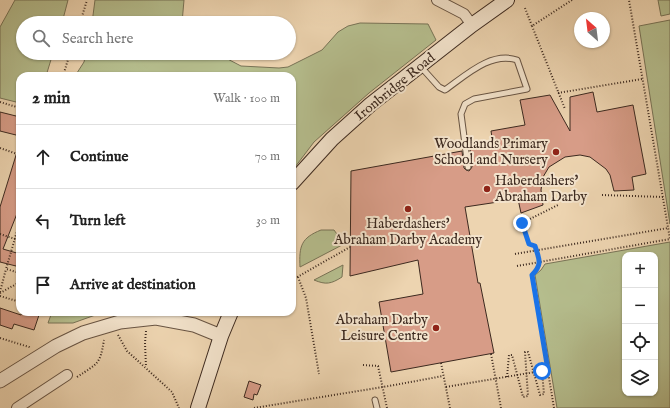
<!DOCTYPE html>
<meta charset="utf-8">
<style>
:root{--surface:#fff;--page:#f2f2f2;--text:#222;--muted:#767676;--line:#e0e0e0}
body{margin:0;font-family:"IM FELL English",serif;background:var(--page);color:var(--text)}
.controls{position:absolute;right:12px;bottom:12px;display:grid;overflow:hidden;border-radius:8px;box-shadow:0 1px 3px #0004}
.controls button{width:36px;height:36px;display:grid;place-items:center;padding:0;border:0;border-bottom:1px solid var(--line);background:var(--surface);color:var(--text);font:20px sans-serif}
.compass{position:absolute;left:574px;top:12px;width:36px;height:36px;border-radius:50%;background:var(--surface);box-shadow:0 1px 3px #0004;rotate:332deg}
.stop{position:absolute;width:12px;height:12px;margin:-9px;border:3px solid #1a73e8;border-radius:50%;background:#fff}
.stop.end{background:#1a73e8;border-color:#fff;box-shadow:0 1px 4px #0008}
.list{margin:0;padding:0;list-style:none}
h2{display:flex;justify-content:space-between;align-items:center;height:52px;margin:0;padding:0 16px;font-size:17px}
h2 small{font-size:13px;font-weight:400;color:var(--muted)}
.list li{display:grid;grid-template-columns:26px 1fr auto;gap:12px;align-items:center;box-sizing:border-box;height:64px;padding:0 16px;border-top:1px solid var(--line)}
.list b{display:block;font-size:15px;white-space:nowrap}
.list em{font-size:13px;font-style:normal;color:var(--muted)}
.icon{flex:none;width:22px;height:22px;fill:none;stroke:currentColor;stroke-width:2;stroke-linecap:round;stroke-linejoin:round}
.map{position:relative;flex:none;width:670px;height:408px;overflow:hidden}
.search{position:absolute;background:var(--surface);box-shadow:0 1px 3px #0004;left:16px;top:16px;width:280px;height:44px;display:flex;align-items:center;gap:10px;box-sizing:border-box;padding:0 14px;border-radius:22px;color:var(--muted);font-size:15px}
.panel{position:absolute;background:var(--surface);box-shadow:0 1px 3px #0004;left:16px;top:72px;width:280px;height:244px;border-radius:12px}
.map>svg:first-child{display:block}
.green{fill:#b5bd8d;stroke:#787356;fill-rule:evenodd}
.building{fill:#d79c87;stroke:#3c291f}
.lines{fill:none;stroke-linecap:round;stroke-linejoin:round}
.service-casing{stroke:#685443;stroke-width:7}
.minor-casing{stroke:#685443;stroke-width:12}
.tertiary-casing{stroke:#685443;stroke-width:15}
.secondary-casing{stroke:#3c291f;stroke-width:16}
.path{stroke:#3c291f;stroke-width:2;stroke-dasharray:1 2;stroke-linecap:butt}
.service{stroke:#f3e3cc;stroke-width:5}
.minor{stroke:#f3e3cc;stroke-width:10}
.tertiary{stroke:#f3e3cc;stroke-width:13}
.secondary{stroke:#f3e3cc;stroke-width:14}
.route{stroke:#1a73e8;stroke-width:5}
.poi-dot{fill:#8f2418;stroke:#f3e3cc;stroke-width:1.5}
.labels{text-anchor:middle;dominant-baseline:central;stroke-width:4;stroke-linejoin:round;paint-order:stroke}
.street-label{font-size:14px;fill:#3c291f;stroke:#f3e3cc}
.poi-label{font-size:14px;fill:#3c291f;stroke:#f3e3cc;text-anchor:end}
</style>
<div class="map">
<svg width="670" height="408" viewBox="0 0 670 408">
<rect width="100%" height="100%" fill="#edd4b0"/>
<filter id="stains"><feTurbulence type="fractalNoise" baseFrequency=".005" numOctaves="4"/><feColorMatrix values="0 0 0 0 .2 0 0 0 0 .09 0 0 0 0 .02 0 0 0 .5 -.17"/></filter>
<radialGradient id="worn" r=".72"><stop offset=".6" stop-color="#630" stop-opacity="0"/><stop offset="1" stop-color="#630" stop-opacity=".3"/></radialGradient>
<g class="green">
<polygon points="15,0 68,0 62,23 23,23 23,53 53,53 46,76 20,76 20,103 0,98 0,27"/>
<polygon points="95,0 184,0 182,23 92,23"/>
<polygon points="658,0 670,0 670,14 661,16"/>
<polygon points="670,20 670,224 639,26"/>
<polygon points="360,23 428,24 436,40 369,93 314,142 292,171 292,76 75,76 84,62 86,53 216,53 241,66 279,68 288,67 322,50 338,32 348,26"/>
<path d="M321 230H334L344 244 300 267C299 246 301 238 321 230Z"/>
<path d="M670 242V408H557L535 275 541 270 545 264ZM625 255H655V393H625Z"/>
<path d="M343 265 342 277C331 284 326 285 314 280Z"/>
<polygon points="52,312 101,312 101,313 73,323 48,323"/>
</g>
<g class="building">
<polygon points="593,92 597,112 633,105 646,174 632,177 634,190 614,191 610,175 606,169 590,157 580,155 565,157 549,167 543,177 541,190 543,205 521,213 518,199 465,207 478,283 480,283 494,353 391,372 379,302 423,294 418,260 350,276 351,171 462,151 464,168 466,170 469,171 472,167 470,149 493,144 491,131 525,125 520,100 550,95 570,131 570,97"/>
<polygon points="0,112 20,117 20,136 0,131"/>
<polygon points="17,152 20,152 20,206 3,249 20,254 20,267 0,262 0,207"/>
<polygon points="0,308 21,315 22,312 40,312 34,330 14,324 12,329 0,325"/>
<polygon points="249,381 261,385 257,395 254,394 253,400 244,397"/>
</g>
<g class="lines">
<g class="service-casing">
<g id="service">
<path d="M421 67 439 87 445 90C465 76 491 51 517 60L527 89 474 99 465 104 461 114 468 167"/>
<polyline points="375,400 377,408"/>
</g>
</g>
<g class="minor-casing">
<g id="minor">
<polyline points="437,0 464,14 472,25"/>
<polyline points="17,408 67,375"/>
</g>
</g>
<g class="tertiary-casing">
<polyline id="tertiary" points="0,381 56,346 83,333 120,322 156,318 194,325 221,336"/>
</g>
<g class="secondary-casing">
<g id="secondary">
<polyline points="292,183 332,139 371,104 472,25 507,0"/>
<polyline points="198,408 221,336 231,312"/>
</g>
</g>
<g class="path">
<polyline points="525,8 532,26 572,0"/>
<polyline points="80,23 87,0"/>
<polyline points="532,26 565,109"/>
<polyline points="63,76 70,53"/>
<polyline points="558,93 642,79"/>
<polyline points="0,102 20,108"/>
<polyline points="0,148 20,155"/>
<polyline points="602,195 663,197"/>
<polyline points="20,221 6,269 20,273"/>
<polyline points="0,234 15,239"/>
<polyline points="16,236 20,237"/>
<polyline points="515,254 668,228"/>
<polyline points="517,266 670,239 629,0"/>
<polyline points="298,277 306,298 319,374"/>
<polyline points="292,280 350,247"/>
<polyline points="0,292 6,269"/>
<polyline points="0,293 20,282"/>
<polyline points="0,296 20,302"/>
<polyline points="146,331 145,343 146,367"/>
<polyline points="118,335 127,351 172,392 179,408"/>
<polyline points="0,338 29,347 30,349"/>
<polyline points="491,354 501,408"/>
<polyline points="441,363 450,408"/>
<polyline points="363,365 378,366 387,408"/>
<path d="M77 377C98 363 100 365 104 340"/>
<polyline points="507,377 509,355 512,355 523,397 528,396 525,352 528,352 540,395 544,394 542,371"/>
<polyline points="446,387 547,370"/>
<polyline points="254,408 389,386 443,376"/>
<path d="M554 408 532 275C543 264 539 259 535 246L529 244 522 223 558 205"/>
</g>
<use href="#service" class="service"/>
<use href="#minor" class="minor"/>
<use href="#tertiary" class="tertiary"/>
<use href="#secondary" class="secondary"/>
</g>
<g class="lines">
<path class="route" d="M522 223 529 244 535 246C539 259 543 264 532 275L548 370 542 371"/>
</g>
<g class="poi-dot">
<circle cx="556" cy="152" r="4"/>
<circle cx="487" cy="189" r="4"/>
<circle cx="408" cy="209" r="4"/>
<circle cx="436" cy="328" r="4"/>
</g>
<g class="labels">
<g class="street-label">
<text transform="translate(395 87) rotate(-39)">Ironbridge Road</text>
</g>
<g class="poi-label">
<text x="548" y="144">Woodlands Primary<tspan x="548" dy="16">School and Nursery</tspan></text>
<text x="495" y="181" text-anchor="start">Haberdashers'<tspan x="495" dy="16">Abraham Darby</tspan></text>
<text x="408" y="224" text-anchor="middle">Haberdashers'<tspan x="408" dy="16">Abraham Darby Academy</tspan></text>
<text x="428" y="320">Abraham Darby<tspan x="428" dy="16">Leisure Centre</tspan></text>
</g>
</g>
<rect width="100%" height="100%" filter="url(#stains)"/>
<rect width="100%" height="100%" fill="url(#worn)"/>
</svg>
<div class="controls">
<button>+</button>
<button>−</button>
<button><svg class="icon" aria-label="locate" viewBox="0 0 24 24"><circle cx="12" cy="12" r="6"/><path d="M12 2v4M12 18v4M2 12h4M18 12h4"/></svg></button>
<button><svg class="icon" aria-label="layers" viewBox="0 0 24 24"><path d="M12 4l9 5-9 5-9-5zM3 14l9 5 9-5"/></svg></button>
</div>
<svg class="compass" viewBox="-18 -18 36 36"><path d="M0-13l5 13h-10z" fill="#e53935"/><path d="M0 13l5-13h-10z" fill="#767676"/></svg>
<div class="stop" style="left:542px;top:371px"></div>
<div class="stop end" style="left:522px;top:223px"></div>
<div class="search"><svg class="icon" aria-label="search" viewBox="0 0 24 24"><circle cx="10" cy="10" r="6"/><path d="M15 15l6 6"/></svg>Search here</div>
<section class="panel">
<h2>2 min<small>Walk · 100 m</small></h2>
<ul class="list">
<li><svg class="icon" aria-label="ahead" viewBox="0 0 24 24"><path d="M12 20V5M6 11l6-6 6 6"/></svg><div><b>Continue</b></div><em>70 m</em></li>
<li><svg class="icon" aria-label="left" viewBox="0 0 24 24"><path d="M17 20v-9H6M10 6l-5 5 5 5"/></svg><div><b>Turn left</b></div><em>30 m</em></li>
<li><svg class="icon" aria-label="arrive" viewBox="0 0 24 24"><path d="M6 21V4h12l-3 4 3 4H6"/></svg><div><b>Arrive at destination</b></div></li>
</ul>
</section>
</div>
